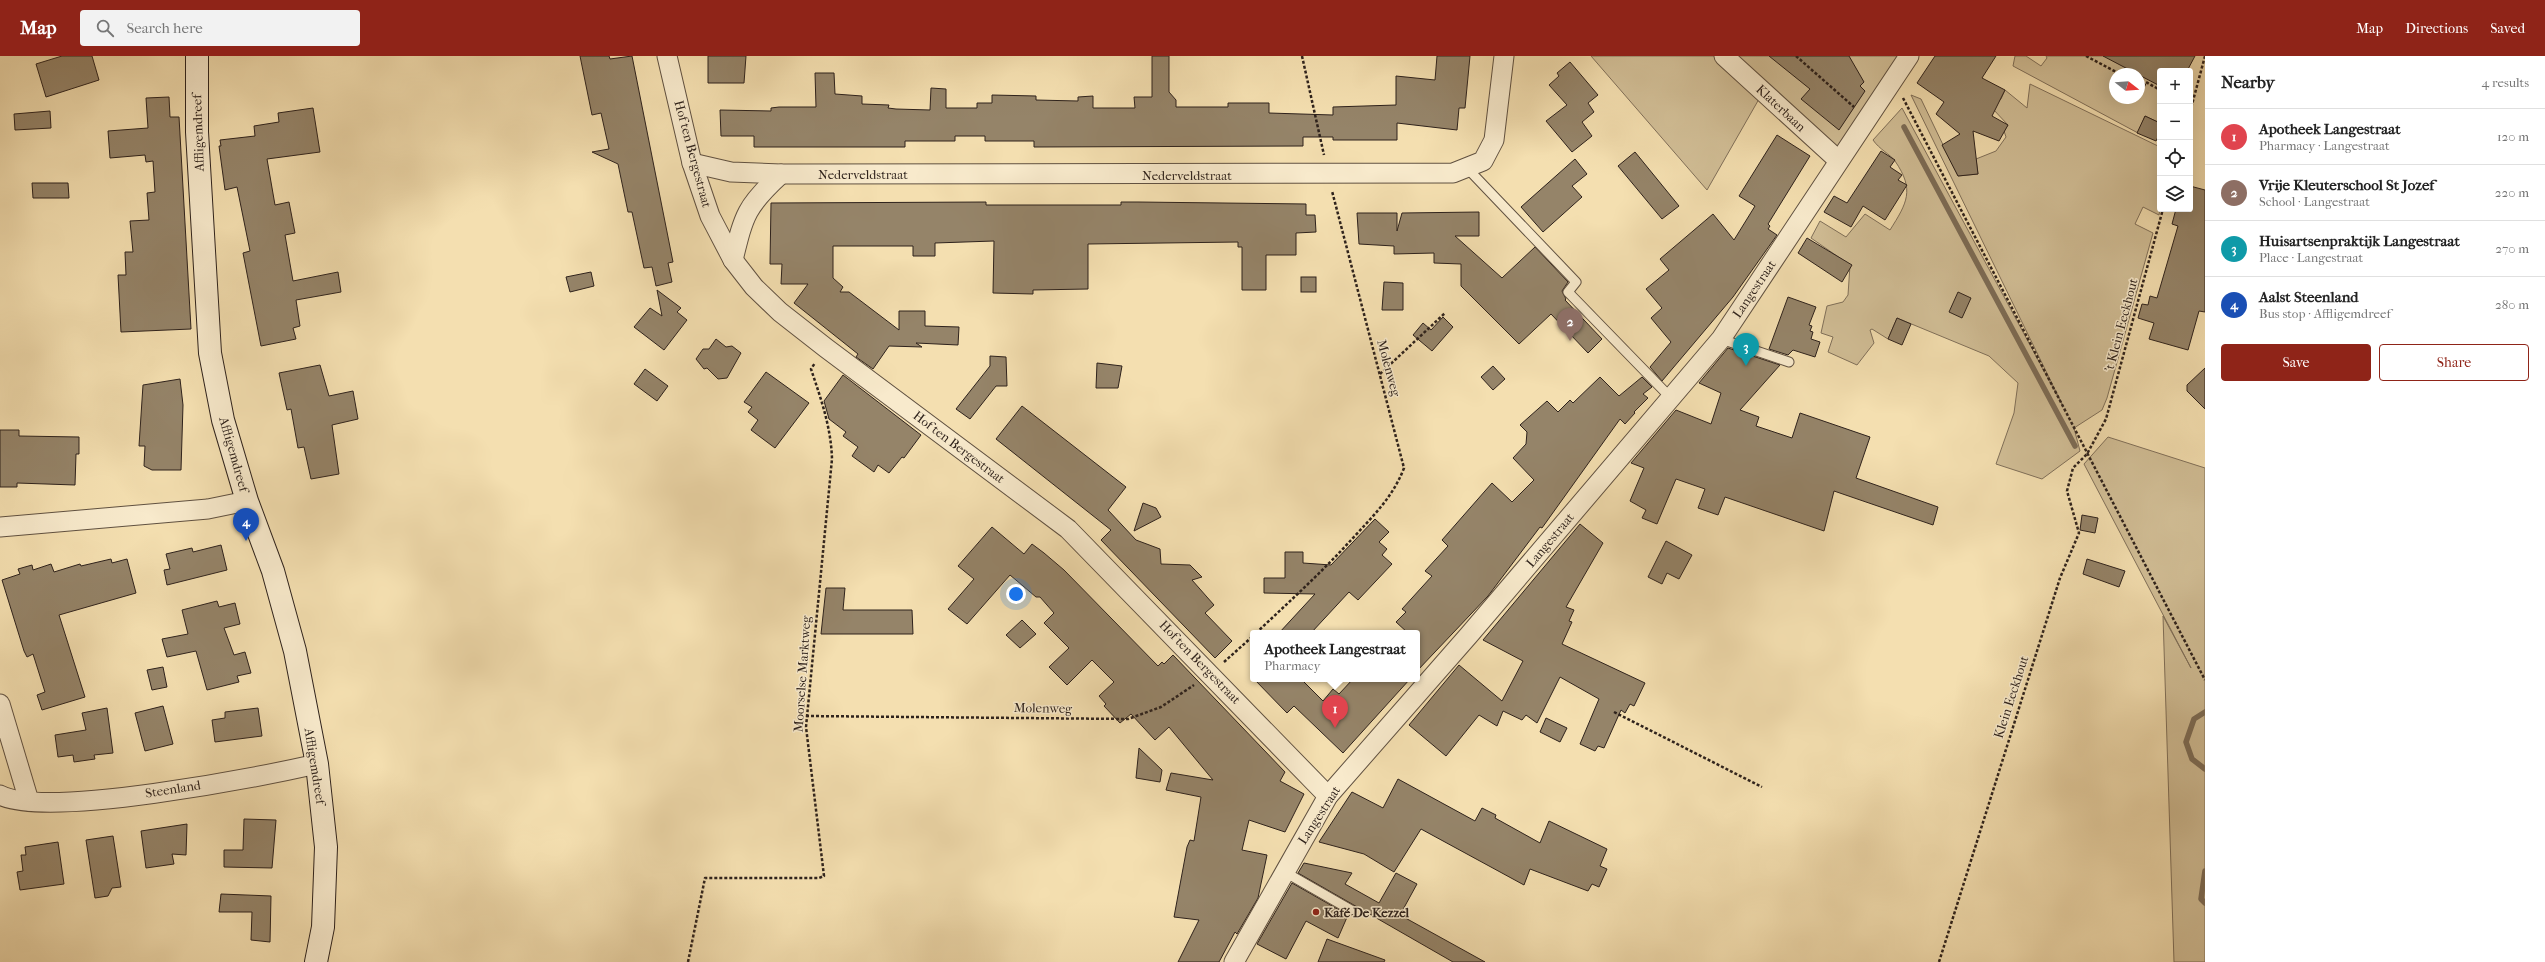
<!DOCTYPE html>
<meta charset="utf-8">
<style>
:root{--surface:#fff;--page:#f2f2f2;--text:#222;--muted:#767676;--line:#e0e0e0;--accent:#8f2418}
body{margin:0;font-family:"IM FELL French Canon",serif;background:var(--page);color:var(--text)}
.controls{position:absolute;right:12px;top:12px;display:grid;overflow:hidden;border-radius:4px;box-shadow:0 4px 16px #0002}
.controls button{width:36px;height:36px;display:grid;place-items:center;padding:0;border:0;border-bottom:1px solid var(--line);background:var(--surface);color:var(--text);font:20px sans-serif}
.compass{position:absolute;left:2109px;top:12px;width:36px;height:36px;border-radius:50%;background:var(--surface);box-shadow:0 4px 16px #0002;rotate:107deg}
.you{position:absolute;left:1016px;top:538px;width:14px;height:14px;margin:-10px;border:3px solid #fff;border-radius:50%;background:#1a73e8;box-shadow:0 0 0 6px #1a73e833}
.badge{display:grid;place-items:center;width:26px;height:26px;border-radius:50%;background:var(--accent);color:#fff;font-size:13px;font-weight:700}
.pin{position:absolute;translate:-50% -33px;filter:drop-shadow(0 1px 2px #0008)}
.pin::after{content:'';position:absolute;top:21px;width:14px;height:12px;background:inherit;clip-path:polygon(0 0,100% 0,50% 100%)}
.popup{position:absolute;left:1250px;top:574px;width:170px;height:52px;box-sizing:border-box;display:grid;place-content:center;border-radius:4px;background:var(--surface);filter:drop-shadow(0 1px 3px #0005);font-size:13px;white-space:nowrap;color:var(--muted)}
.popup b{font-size:15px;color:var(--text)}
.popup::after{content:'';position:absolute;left:50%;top:100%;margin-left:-8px;border:8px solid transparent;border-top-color:var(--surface)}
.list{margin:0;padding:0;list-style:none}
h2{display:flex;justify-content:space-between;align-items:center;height:52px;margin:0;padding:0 16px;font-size:17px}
h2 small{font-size:13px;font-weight:400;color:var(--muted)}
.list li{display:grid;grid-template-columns:26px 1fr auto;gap:12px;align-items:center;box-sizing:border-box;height:56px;padding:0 16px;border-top:1px solid var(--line)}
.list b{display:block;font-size:15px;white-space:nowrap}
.list p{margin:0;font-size:13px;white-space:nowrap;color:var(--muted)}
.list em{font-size:13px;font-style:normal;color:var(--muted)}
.actions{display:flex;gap:8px;padding:12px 16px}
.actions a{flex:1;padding:9px 0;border:1px solid var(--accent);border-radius:4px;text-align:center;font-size:14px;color:var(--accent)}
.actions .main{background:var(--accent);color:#fff}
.icon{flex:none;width:22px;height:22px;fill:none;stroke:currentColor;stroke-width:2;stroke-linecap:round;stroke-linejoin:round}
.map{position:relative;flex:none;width:2205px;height:906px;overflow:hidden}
header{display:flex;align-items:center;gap:24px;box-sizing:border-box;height:56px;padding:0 20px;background:var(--accent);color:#fff}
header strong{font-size:19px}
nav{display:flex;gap:22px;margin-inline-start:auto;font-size:14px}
.search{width:280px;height:36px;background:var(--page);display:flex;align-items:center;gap:10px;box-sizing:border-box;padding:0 14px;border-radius:4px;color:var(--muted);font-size:15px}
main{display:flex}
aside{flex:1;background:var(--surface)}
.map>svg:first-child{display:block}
.green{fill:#d2bf97;stroke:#80705a;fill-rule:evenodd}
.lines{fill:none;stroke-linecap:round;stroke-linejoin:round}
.stream{stroke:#7d6d57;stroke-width:5.5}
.building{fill:#958469;stroke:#2e221c}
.lane-casing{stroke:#605141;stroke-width:11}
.street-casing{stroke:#605141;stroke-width:21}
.secondary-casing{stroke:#2e221c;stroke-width:24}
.path{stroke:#2e221c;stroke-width:2.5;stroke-dasharray:3 2;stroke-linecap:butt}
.lane{stroke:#f8eacc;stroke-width:9}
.street{stroke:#f8eacc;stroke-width:19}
.secondary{stroke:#f8eacc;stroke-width:22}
.poi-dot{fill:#8f2418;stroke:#f8eacc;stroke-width:1.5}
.labels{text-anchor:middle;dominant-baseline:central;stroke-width:3;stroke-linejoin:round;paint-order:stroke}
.street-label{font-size:13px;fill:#2e221c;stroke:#f8eacc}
.poi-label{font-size:13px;font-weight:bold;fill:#2e221c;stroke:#f8eacc;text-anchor:start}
</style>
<header>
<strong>Map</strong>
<div class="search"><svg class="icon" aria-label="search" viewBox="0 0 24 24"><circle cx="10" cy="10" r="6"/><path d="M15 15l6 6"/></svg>Search here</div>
<nav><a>Map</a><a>Directions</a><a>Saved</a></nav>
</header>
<main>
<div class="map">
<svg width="2205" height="906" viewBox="0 0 2205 906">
<rect width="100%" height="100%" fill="#f4dfb0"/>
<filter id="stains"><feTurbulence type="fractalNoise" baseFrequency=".005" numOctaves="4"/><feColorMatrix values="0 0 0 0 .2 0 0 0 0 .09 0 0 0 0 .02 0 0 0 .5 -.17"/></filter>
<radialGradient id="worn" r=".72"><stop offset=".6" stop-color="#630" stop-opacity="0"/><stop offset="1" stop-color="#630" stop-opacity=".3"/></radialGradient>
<g class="green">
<polygon points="1591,0 1906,0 1838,104 1763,36 1707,134"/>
<path d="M2015 0H2026L2041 10 2047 2 2046 0H2176L2160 15V67L2145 60 2138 77 2013 10ZM2115 18H2139V42H2115Z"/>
<path d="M2030 28 2160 91V153L2159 159 2143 151 2135 168 2153 177 2107 342 2102 354 2074 372 2080 395 2042 423 1996 408 2014 357 2018 327 1989 300 1897 262 1888 283 1872 273 1870 274 1874 287 1857 309 1828 296 1833 281 1821 277 1827 250 1843 246 1848 239 1850 209 1811 182 1820 165 1846 181 1865 158 1890 174C1907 147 1915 134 1895 105 1891 99 1879 93 1873 84L1902 52 2063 350 1911 39 1921 43 1958 120 1978 118 1976 103 1996 95 2006 81 2004 75 2008 69 1992 52 2001 43 2005 34 2027 52Z"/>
<polygon points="2108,381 2205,412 2205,906 2174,906 2163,560 2191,612 2084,408"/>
</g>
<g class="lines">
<g class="stream">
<polyline points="1904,71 2075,390"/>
<polyline points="2205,656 2194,663 2186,686 2192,703 2205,713"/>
<polyline points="2205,815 2201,843 2205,847"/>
</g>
</g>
<g class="building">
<polygon points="62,0 92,0 99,24 46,41 36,8"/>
<polygon points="580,0 609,0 610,3 632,0 673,206 668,207 672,226 656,230 652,211 644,212 632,156 628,156 618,108 592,96 609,93 601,57 592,59"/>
<polygon points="708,0 746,0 744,27 708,27"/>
<polygon points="1152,0 1169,0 1169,36 1176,44 1176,51 1228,51 1228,47 1269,47 1269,57 1333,59 1333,51 1396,49 1396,20 1435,24 1437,0 1470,0 1465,52 1459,52 1457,74 1397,67 1397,84 1333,84 1333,81 1303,81 1303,90 1034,91 1034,85 985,85 985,80 955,80 955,85 905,85 905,91 754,91 754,80 721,80 720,54 771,55 771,52 779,51 816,51 815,17 834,17 835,38 862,40 862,48 889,49 888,52 896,53 930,54 931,32 946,33 946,52 977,52 977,47 992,47 992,39 1036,40 1036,44 1078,45 1078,41 1093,40 1093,52 1135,52 1134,41 1152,41"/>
<polygon points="1769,0 1849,0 1864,26 1860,30 1865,35 1839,74 1801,43 1810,33"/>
<polygon points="1935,0 1996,0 1982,22 2005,34 1992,60 2008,69 1999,85 1973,75 1978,118 1958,120 1942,89 1960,78 1936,58 1944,46 1917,27"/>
<polygon points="2103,0 2195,0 2187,15 2160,15 2160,30"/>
<polygon points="1570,6 1598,39 1588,47 1594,56 1582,66 1592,80 1572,96 1546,65 1567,49 1549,29 1559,20 1557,17"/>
<polygon points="169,41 170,61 179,61 191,273 121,276 118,219 126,219 125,196 133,196 130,165 149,164 147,137 155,136 153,105 146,106 145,99 110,102 108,75 148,72 146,42"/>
<polygon points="313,52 320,96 267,103 275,149 289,146 295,177 285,179 293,225 338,216 341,236 296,244 300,270 293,272 296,283 261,290 243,197 250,195 237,131 225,134 219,90 221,90 220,84 255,80 254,70 279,66 278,57"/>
<polygon points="50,55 51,72 15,74 14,58"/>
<polygon points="2145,60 2160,67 2160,77 2156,85 2137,77"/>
<polygon points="1777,79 1810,100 1768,168 1770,170 1768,173 1777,179 1733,241 1662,325 1650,311 1671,286 1651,262 1662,252 1646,233 1669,214 1660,203 1713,158 1734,184 1755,150 1739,140"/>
<polygon points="1881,95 1895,104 1890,111 1902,119 1898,124 1907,129 1885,164 1863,150 1851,171 1824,156 1834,140 1847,147"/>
<polygon points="1635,96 1679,150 1662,163 1618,110"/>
<polygon points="1575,103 1587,118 1572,130 1582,141 1543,176 1521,151"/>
<polygon points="32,127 68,127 69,142 33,142"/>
<polygon points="2190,130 2205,134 2205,256 2199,255 2188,294 2149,283 2154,267 2138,262 2142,248 2148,249 2150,240 2157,242 2178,170 2172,168 2176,153 2190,153"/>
<polygon points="986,146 986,149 1121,149 1121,146 1138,146 1306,148 1306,159 1315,159 1316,176 1296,177 1296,199 1266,199 1266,234 1242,234 1242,191 1238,191 1238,186 1088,188 1088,233 1033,234 1033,238 993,237 994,185 935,187 935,200 913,200 913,190 833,190 833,222 843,231 840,236 849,236 899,274 899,255 925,255 925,270 959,271 958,289 916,287 922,291 889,290 873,313 856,301 858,298 794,247 808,228 781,228 782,208 770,208 771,147"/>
<polygon points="1479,156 1479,180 1455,180 1502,222 1535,191 1568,226 1562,235 1566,243 1565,244 1602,283 1588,297 1551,258 1519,288 1461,230 1461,208 1434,207 1434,197 1394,198 1394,190 1359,188 1357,157 1397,157 1397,175 1402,157"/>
<polygon points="1807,182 1852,209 1842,226 1798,197"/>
<polygon points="591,216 594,230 570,236 566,221"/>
<rect x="1301" y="221" width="15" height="15"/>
<polygon points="1384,226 1403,227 1403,254 1382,254"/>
<polygon points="657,234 681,252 677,256 687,264 664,294 634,271 650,252 662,260"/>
<polygon points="1958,236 1971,242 1962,262 1949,256"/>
<polygon points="1788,241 1816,251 1809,269 1812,270 1810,275 1813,276 1811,283 1820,286 1815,301 1793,294 1788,299 1769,293"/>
<polygon points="1443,261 1453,271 1432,295 1413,279 1423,267 1431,274"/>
<polygon points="1897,262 1911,268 1902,289 1888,283"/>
<polygon points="716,283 726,291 732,290 741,297 727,322 718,323 707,312 704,313 696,303 703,293 709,293"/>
<polygon points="1728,292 1780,309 1740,354 1759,361 1756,370 1792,382 1800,357 1870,381 1856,422 1938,451 1933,469 1834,435 1824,475 1725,441 1718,459 1698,452 1705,433 1676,423 1657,468 1642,462 1646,454 1630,445 1644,412 1631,407 1676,354 1711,368 1721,337 1699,327"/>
<polygon points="990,300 1006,301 1007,330 996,330 970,363 956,353 990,310"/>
<polygon points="1097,307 1122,310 1118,332 1096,332"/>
<polygon points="320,309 329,340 353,335 358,363 332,369 339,418 311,423 304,391 298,392 291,353 287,354 279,317"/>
<polygon points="1493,310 1505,323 1493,334 1481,321"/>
<polygon points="2205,312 2205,353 2187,335 2187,329"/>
<polygon points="645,313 668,330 657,345 634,328"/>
<polygon points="766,316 809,347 775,392 751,374 758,364 748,356 752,351 744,346"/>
<polygon points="843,319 921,379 904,402 902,401 889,417 878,409 874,416 852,400 858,391 843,380 846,376 829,363 824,345"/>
<polygon points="1600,321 1619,340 1642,321 1652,331 1643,338 1648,342 1634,356 1635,357 1625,368 1620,363 1542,472 1540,471 1488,540 1417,615 1417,577 1408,577 1396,566 1406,556 1402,553 1432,520 1425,515 1448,490 1442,484 1492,427 1512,446 1534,424 1513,402 1526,388 1527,376 1520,369 1547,345 1558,356 1570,344 1573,347"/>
<polygon points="180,323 183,349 181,414 152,414 144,410 145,390 139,390 143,329"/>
<polygon points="1022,350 1126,431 1108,454 1136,484 1160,493 1161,508 1190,509 1202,521 1192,524 1214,549 1205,557 1232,585 1215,602 1101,484 1111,474 996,383"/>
<polygon points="0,374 19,374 19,380 79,381 79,398 76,398 75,429 17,427 17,431 0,431"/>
<polygon points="1143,447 1156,452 1161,461 1134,475"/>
<polygon points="2082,459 2098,462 2095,477 2080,474"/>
<polygon points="1375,463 1389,476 1379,486 1387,493 1382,499 1392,508 1358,544 1349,536 1311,577 1279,577 1315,538 1264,537 1264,522 1285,522 1285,496 1303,496 1303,507 1331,509"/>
<polygon points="1580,468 1603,487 1566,551 1574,554 1569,565 1572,566 1562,588 1645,627 1634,650 1630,648 1625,657 1621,654 1604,692 1598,690 1595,695 1580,688 1599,643 1560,621 1537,667 1526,659 1522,664 1503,655 1497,670 1479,659 1446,700 1409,669 1459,609 1502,645 1523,605 1483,584"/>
<polygon points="992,471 1024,498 1032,488 1044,497 1064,514 1158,610 1162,606 1164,608 1173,599 1285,716 1280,725 1304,738 1285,776 1249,764 1242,794 1267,799 1258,842 1237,878 1235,876 1219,906 1178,906 1199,864 1174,861 1187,791 1190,784 1194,785 1201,741 1166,734 1171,717 1213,724 1169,671 1155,684 1131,658 1120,667 1104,650 1106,648 1099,640 1114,626 1092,604 1067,629 1049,611 1069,592 1044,567 1054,557 1040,541 1036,541 1010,519 967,568 948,553 974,523 958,510"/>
<polygon points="1666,485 1692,499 1679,523 1667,517 1662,528 1648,521"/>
<polygon points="221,489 227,514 167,529 164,514 170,513 166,498 192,492 193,496"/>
<polygon points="111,503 112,507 127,503 136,537 59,559 85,641 42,654 37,639 45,636 33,598 27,601 24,595 2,524 20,518 18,513 32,509 33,514 51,508 54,516 80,508 81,510"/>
<polygon points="2087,503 2125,515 2119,531 2083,518"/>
<polygon points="826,532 845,532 843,554 912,554 913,578 821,578"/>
<polygon points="217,545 219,551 235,547 240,568 224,572 234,599 245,596 251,617 237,620 239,626 207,634 196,595 167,601 162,583 188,578 182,554"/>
<polygon points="1022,564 1036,578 1020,592 1006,579"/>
<polygon points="163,611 167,631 152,634 147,614"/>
<polygon points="1254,623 1301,623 1323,645 1333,633 1339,638 1353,623 1410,623 1343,697 1294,650 1287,657"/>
<polygon points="163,650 173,688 145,695 135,657"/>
<polygon points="107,652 113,697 94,699 95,703 74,706 73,699 58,701 55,679 86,674 82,657"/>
<polygon points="258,652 262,680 215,686 212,664 225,662 225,656"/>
<polygon points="1546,662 1567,672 1560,686 1540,676"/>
<polygon points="1139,692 1162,714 1160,726 1136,722"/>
<polygon points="1398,723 1475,765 1482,752 1496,759 1495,762 1540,787 1549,765 1607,793 1600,810 1607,813 1599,831 1592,828 1588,835 1530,813 1524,829 1421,773 1394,816 1364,798 1319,786 1352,736 1383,752"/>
<polygon points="244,763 276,764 272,812 224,811 224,794 243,794"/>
<polygon points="187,768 186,799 172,798 174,808 146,812 141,775"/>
<polygon points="113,780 121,831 112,832 108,840 95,842 86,784"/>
<polygon points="58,786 64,828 20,834 17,816 23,815 21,799 26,799 25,791"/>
<polygon points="1304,807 1352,817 1345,828 1379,847 1396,817 1417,828 1400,859 1485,906 1453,906 1298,817"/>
<polygon points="1292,827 1348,859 1338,882 1306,865 1286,903 1257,888"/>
<polygon points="221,838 271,840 270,886 251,884 252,856 219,856"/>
<polygon points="1327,883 1385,904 1384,906 1318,906"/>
</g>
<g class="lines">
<g class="lane-casing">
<g id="lane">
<polyline points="1467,112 1576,226 1568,236 1670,341"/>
<polyline points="1721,283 1789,306"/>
<polyline points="1283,815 1351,854"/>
</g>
</g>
<g class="street-casing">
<g id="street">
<polyline points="667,0 692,107 710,160 733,204 754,231 780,256 826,292 1068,473 1328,740"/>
<polyline points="1724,0 1838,104"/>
<polyline points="692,107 731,116 781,118 1453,117 1483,105 1494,84 1504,0"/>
<path d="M733 204C744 159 746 150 781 118"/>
<polyline points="0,471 208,453 247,445"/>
<polyline points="0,648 29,745"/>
<path d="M0 739C47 763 259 721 317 708"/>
<polyline points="1234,906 1328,740 1469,579 1721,283 1909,0"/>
</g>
</g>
<g class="secondary-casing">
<polyline id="secondary" points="197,0 197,76 210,297 223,364 247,445 273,515 295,595 317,708 326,791 323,871 316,906"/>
</g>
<g class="path">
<polyline points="1302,0 1324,99"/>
<polyline points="1796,0 1854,51"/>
<polyline points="2086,0 2120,18"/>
<polyline points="2139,28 2144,30 2146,26 2160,34"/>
<polyline points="1903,42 2205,624"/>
<polyline points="2190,56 2205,0"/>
<polyline points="1380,318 1445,257"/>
<path d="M1256 577C1289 546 1322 516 1352 483 1373 460 1393 441 1404 412L1332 135"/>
<polyline points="1224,606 1253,580"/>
<polyline points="1614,656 1762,731"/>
<polyline points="806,660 1128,663 1161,651 1194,629"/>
<path d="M688 906 705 822H819L824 820 806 671 832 403C831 371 821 343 811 313L815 307"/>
<polyline points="1939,906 2060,522 2079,477 2067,435 2073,412 2087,398 2106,363 2163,153"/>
</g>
<use href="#lane" class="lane"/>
<use href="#street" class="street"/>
<use href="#secondary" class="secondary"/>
</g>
<circle class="poi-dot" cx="1316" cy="856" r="4"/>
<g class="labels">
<g class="street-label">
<text transform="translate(1781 52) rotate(43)">Klaterbaan</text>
<text transform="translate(198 77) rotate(-92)">Affligemdreef</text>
<text transform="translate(693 98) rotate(75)">Hof ten Bergestraat</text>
<text x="863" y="118">Nederveldstraat</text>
<text x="1187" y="119">Nederveldstraat</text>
<text transform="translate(1754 233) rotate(-56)">Langestraat</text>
<text transform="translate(2121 269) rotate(-75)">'t Klein Eeckhout</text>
<text transform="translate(1389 312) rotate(75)">Molenweg</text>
<text transform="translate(959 391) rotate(37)">Hof ten Bergestraat</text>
<text transform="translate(234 398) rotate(74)">Affligemdreef</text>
<text transform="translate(1550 484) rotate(-50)">Langestraat</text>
<text transform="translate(1200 606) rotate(46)">Hof ten Bergestraat</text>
<text transform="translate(802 618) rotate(-86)">Moorselse Marktweg</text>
<text transform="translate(2011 641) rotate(-72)">Klein Eeckhout</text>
<text transform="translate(1043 652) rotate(1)">Molenweg</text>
<text transform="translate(315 710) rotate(81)">Affligemdreef</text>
<text transform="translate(173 733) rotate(-9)">Steenland</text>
<text transform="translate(1319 759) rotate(-57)">Langestraat</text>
</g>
<g class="poi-label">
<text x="1324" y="856">Kafé De Kezzel</text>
</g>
</g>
<rect width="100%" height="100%" filter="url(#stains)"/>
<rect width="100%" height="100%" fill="url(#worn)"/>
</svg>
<div class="controls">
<button>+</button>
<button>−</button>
<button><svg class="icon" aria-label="locate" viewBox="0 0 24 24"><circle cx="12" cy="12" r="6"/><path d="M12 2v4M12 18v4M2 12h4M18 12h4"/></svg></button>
<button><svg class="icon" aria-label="layers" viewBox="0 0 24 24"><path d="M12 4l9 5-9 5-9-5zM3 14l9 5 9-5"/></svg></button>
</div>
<svg class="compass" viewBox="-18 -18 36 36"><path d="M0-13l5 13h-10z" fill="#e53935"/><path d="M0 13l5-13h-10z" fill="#767676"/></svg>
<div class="you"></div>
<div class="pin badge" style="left:1335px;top:672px;background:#e0444e">1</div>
<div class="popup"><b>Apotheek Langestraat</b>Pharmacy</div>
<div class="pin badge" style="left:1570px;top:285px;background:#8d6e63">2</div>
<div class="pin badge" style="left:1746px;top:310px;background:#0f9aa8">3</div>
<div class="pin badge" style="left:246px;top:485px;background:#1a4fb4">4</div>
</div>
<aside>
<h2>Nearby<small>4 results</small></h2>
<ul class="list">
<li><span class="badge" style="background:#e0444e">1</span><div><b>Apotheek Langestraat</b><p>Pharmacy · Langestraat</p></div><em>120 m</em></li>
<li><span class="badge" style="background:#8d6e63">2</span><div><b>Vrije Kleuterschool St Jozef</b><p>School · Langestraat</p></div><em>220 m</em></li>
<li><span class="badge" style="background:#0f9aa8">3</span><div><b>Huisartsenpraktijk Langestraat</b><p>Place · Langestraat</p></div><em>270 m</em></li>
<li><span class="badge" style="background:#1a4fb4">4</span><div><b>Aalst Steenland</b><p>Bus stop · Affligemdreef</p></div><em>280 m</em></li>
</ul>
<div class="actions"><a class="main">Save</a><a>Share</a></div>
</aside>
</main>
